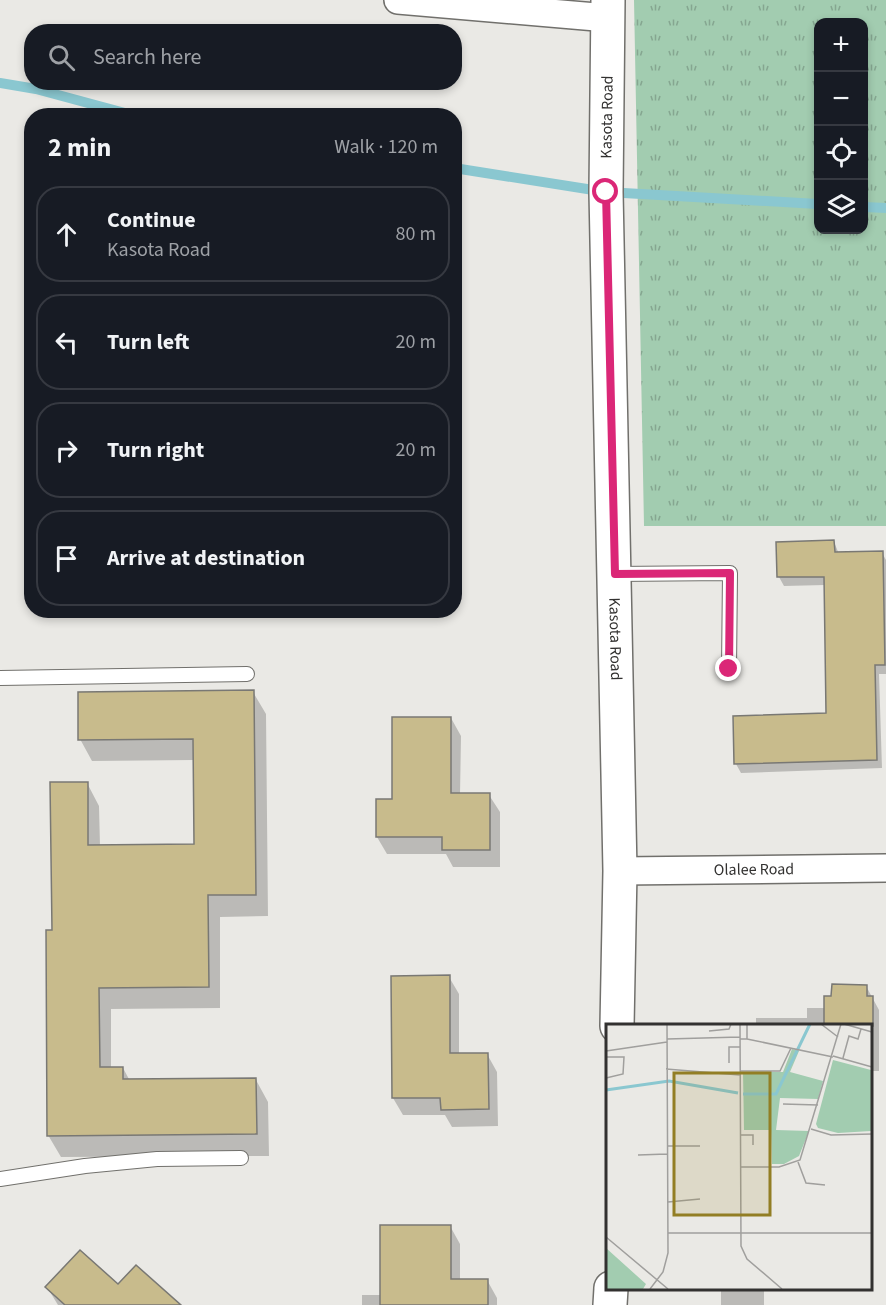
<!DOCTYPE html>
<meta charset="utf-8">
<style>
:root{--surface:#171b24;--page:#242831;--text:#f1f3f6;--muted:#9ea1a6;--line:#363941}
body{margin:0;font-family:"Source Sans 3",sans-serif;background:var(--page);color:var(--text)}
.controls{position:absolute;right:18px;top:18px;display:grid;overflow:hidden;border-radius:12px;box-shadow:0 3px 9px #0003}
.controls button{width:54px;height:54px;display:grid;place-items:center;padding:0;border:0;border-bottom:2px solid var(--line);background:var(--surface);color:var(--text);font:30px sans-serif}
.stop{position:absolute;width:18px;height:18px;margin:-14px;border:4px solid #db2777;border-radius:50%;background:#fff}
.stop.end{background:#db2777;border-color:#fff;box-shadow:0 2px 6px #0008}
.list{margin:0;padding:0;list-style:none}
h2{display:flex;justify-content:space-between;align-items:center;height:78px;margin:0;padding:0 24px;font-size:26px}
h2 small{font-size:20px;font-weight:400;color:var(--muted)}
.list li{display:grid;grid-template-columns:39px 1fr auto;gap:18px;align-items:center;box-sizing:border-box;height:96px;margin:0 12px 12px;padding:0 12px;border:2px solid var(--line);border-radius:24px}
.list b{display:block;font-size:22px;white-space:nowrap}
.list p{margin:0;font-size:20px;white-space:nowrap;color:var(--muted)}
.list em{font-size:20px;font-style:normal;color:var(--muted)}
.icon{flex:none;width:33px;height:33px;fill:none;stroke:currentColor;stroke-width:2;stroke-linecap:round;stroke-linejoin:round}
.map{position:relative;flex:none;width:886px;height:1305px;overflow:hidden}
.search{position:absolute;background:var(--surface);box-shadow:0 3px 9px #0003;left:24px;top:24px;width:438px;height:66px;display:flex;align-items:center;gap:15px;box-sizing:border-box;padding:0 21px;border-radius:24px;color:var(--muted);font-size:22px}
.panel{position:absolute;background:var(--surface);box-shadow:0 3px 9px #0003;left:24px;top:108px;width:438px;height:510px;border-radius:24px}
.map>svg:first-child{display:block}
.grass{fill:url(#grass-tufts);fill-rule:evenodd}
.shadow{fill:#0003}
.lines{fill:none;stroke-linecap:round;stroke-linejoin:round}
.stream{stroke:#8ac7d0;stroke-width:10}
.building{fill:#c8bb8c;stroke:#797874;stroke-width:1.5}
.service-casing{stroke:#71706c;stroke-width:16}
.minor-casing{stroke:#71706c;stroke-width:30}
.tertiary-casing{stroke:#71706c;stroke-width:36}
.service{stroke:#fff;stroke-width:14}
.minor{stroke:#fff;stroke-width:27}
.tertiary{stroke:#fff;stroke-width:33}
.route{stroke:#db2777;stroke-width:8}
.labels{text-anchor:middle;dominant-baseline:central;stroke-width:5;stroke-linejoin:round;paint-order:stroke}
.street-label{font-size:16px;fill:#323130;stroke:#fff}
.inset-river{fill:none;stroke:#8ac7d0;stroke-width:3}
.inset-road{fill:none;stroke:#a09f9d;stroke-width:1.5}
.view{fill:#927e24;fill-opacity:0.15;stroke:#927e24;stroke-width:3}
.inset-edge{fill:none;stroke:#323130;stroke-width:3}
</style>
<div class="map">
<svg width="886" height="1305" viewBox="0 0 886 1305">
<defs>
<pattern id="grass-tufts" width="24" height="20" patternUnits="userSpaceOnUse" patternTransform="scale(1.5)"><rect width="24" height="20" fill="#a2ccb0"/><path d="M3 7l-1-3M5 7V3M7 7l1-3M15 17l-1-3M17 17v-4M19 17l1-3" fill="none" stroke="#85a690"/></pattern>
</defs>
<rect width="100%" height="100%" fill="#eae9e5"/>
<path class="grass" d="M634 0H886V526H644ZM818 22H864V230H818Z"/>
<g class="shadow">
<polygon points="834,542 839,554 882,553 886,560 886,674 879,674 882,768 741,773 736,764 828,714 825,585 784,586 779,577"/>
<polygon points="253,692 266,714 268,916 220,917 220,1008 111,1009 111,1068 123,1068 130,1081 256,1080 268,1102 269,1156 61,1157 48,1135 53,931 87,783 99,806 100,846 195,845 194,760 92,761 80,739"/>
<polygon points="451,718 461,736 460,795 489,795 500,812 500,867 453,867 446,854 387,854 377,837 393,801"/>
<polygon points="449,977 459,994 459,1055 487,1054 497,1072 498,1126 452,1127 445,1115 403,1115 393,1098"/>
<polygon points="866,986 879,1010 879,1071 870,1071 870,1026 756,1026 756,1018 807,1018 807,1008 826,1008 833,997"/>
<polygon points="450,1226 460,1244 460,1280 487,1280 497,1298 497,1305 362,1305 362,1295 382,1295"/>
<polygon points="47,1287 175,1305 58,1305"/>
<rect x="721" y="1288" width="43" height="17"/>
</g>
<g class="lines">
<g class="stream">
<polyline points="0,83 36,89 136,116"/>
<polyline points="454,168 606,192 818,204"/>
<polyline points="864,207 886,208"/>
</g>
</g>
<g class="building">
<polygon points="834,540 835,552 883,551 885,665 875,665 877,760 734,764 733,716 826,713 824,577 777,577 776,542"/>
<polygon points="254,690 256,895 208,895 209,987 99,988 100,1067 123,1067 123,1079 256,1078 257,1134 47,1136 46,930 52,930 50,782 88,782 88,845 194,844 193,739 78,740 78,692"/>
<polygon points="392,717 451,717 451,793 490,793 490,850 442,850 442,837 376,837 376,799 392,799"/>
<polygon points="450,975 450,1053 488,1053 489,1109 441,1110 440,1098 392,1098 391,976"/>
<polygon points="832,984 867,985 867,996 873,996 873,1026 824,1026 824,996 831,996"/>
<polygon points="380,1225 451,1225 451,1279 488,1279 488,1305 380,1305"/>
<polygon points="80,1250 118,1284 136,1265 181,1305 65,1305 45,1287"/>
</g>
<g class="lines">
<g class="service-casing">
<g id="service">
<polyline points="614,574 730,573 729,669"/>
<polyline points="0,678 247,674"/>
<polyline points="0,1179 85,1166 157,1159 241,1158"/>
</g>
</g>
<g class="minor-casing">
<g id="minor">
<polyline points="398,0 608,18"/>
<path id="s1" d="M620 871 886 868"/>
</g>
</g>
<g class="tertiary-casing">
<g id="tertiary">
<path id="s2" d="M608 0 606 192 620 871 617 1026"/>
<polyline points="610,1305 611,1288"/>
</g>
</g>
<use href="#service" class="service"/>
<use href="#minor" class="minor"/>
<use href="#tertiary" class="tertiary"/>
</g>
<g class="lines">
<polyline class="route" points="606,192 615,574 730,573 729,669"/>
</g>
<g class="labels">
<g class="street-label">
<text transform="translate(607 117) rotate(-89)">Kasota Road</text>
<text stroke="none"><textPath href="#s2" startOffset="639">Kasota Road</textPath></text>
<text stroke="none"><textPath href="#s1" startOffset="134">Olalee Road</textPath></text>
</g>
</g>
<g transform="translate(606 1024)">
<rect width="266" height="266" fill="#eae9e5"/>
<path d="M186 25 193 27 184 48 217 57 212 75 174 74 170 106 203 107 193 132 178 140H166L165 106H138L137 48H177ZM227 36 265 46V107L232 109 212 104 210 100ZM0 224 40 260 37 265H0Z" fill="#a2ccb0"/>
<path class="inset-river" d="M0 66 63 57 132 69M137 70H170L204 0"/>
<path class="inset-road" d="M134 0 135 222 141 235 176 265M215 0 232 13M238 0 266 8M103 7 123 5 125 0M61 15 134 13M134 15H141V0M141 15 227 33M0 27 61 18M227 32 266 43M0 33H18L17 50 0 54M237 34 243 12 252 15 255 5M123 39V23H134M60 45 134 51M134 47H174L185 24M177 80 212 81M205 105 225 111 266 110M134 111H147V121M61 122H94M32 131 61 130M192 138 200 159 219 161M135 143H173L194 136 235 0M62 178 94 175M62 209H266M0 213 62 265M44 265 57 248 62 229 61 0"/>
<path class="view" d="M68 49H164V191H68Z"/>
<rect width="266" height="266" class="inset-edge"/>
</g>
</svg>
<div class="controls">
<button>+</button>
<button>−</button>
<button><svg class="icon" aria-label="locate" viewBox="0 0 24 24"><circle cx="12" cy="12" r="6"/><path d="M12 2v4M12 18v4M2 12h4M18 12h4"/></svg></button>
<button><svg class="icon" aria-label="layers" viewBox="0 0 24 24"><path d="M12 4l9 5-9 5-9-5zM3 14l9 5 9-5"/></svg></button>
</div>
<div class="stop" style="left:606px;top:192px"></div>
<div class="stop end" style="left:729px;top:669px"></div>
<div class="search"><svg class="icon" aria-label="search" viewBox="0 0 24 24"><circle cx="10" cy="10" r="6"/><path d="M15 15l6 6"/></svg>Search here</div>
<section class="panel">
<h2>2 min<small>Walk · 120 m</small></h2>
<ul class="list">
<li><svg class="icon" aria-label="ahead" viewBox="0 0 24 24"><path d="M12 20V5M6 11l6-6 6 6"/></svg><div><b>Continue</b><p>Kasota Road</p></div><em>80 m</em></li>
<li><svg class="icon" aria-label="left" viewBox="0 0 24 24"><path d="M17 20v-9H6M10 6l-5 5 5 5"/></svg><div><b>Turn left</b></div><em>20 m</em></li>
<li><svg class="icon" aria-label="right" viewBox="0 0 24 24"><path d="M7 20v-9h11M14 6l5 5-5 5"/></svg><div><b>Turn right</b></div><em>20 m</em></li>
<li><svg class="icon" aria-label="arrive" viewBox="0 0 24 24"><path d="M6 21V4h12l-3 4 3 4H6"/></svg><div><b>Arrive at destination</b></div></li>
</ul>
</section>
</div>
